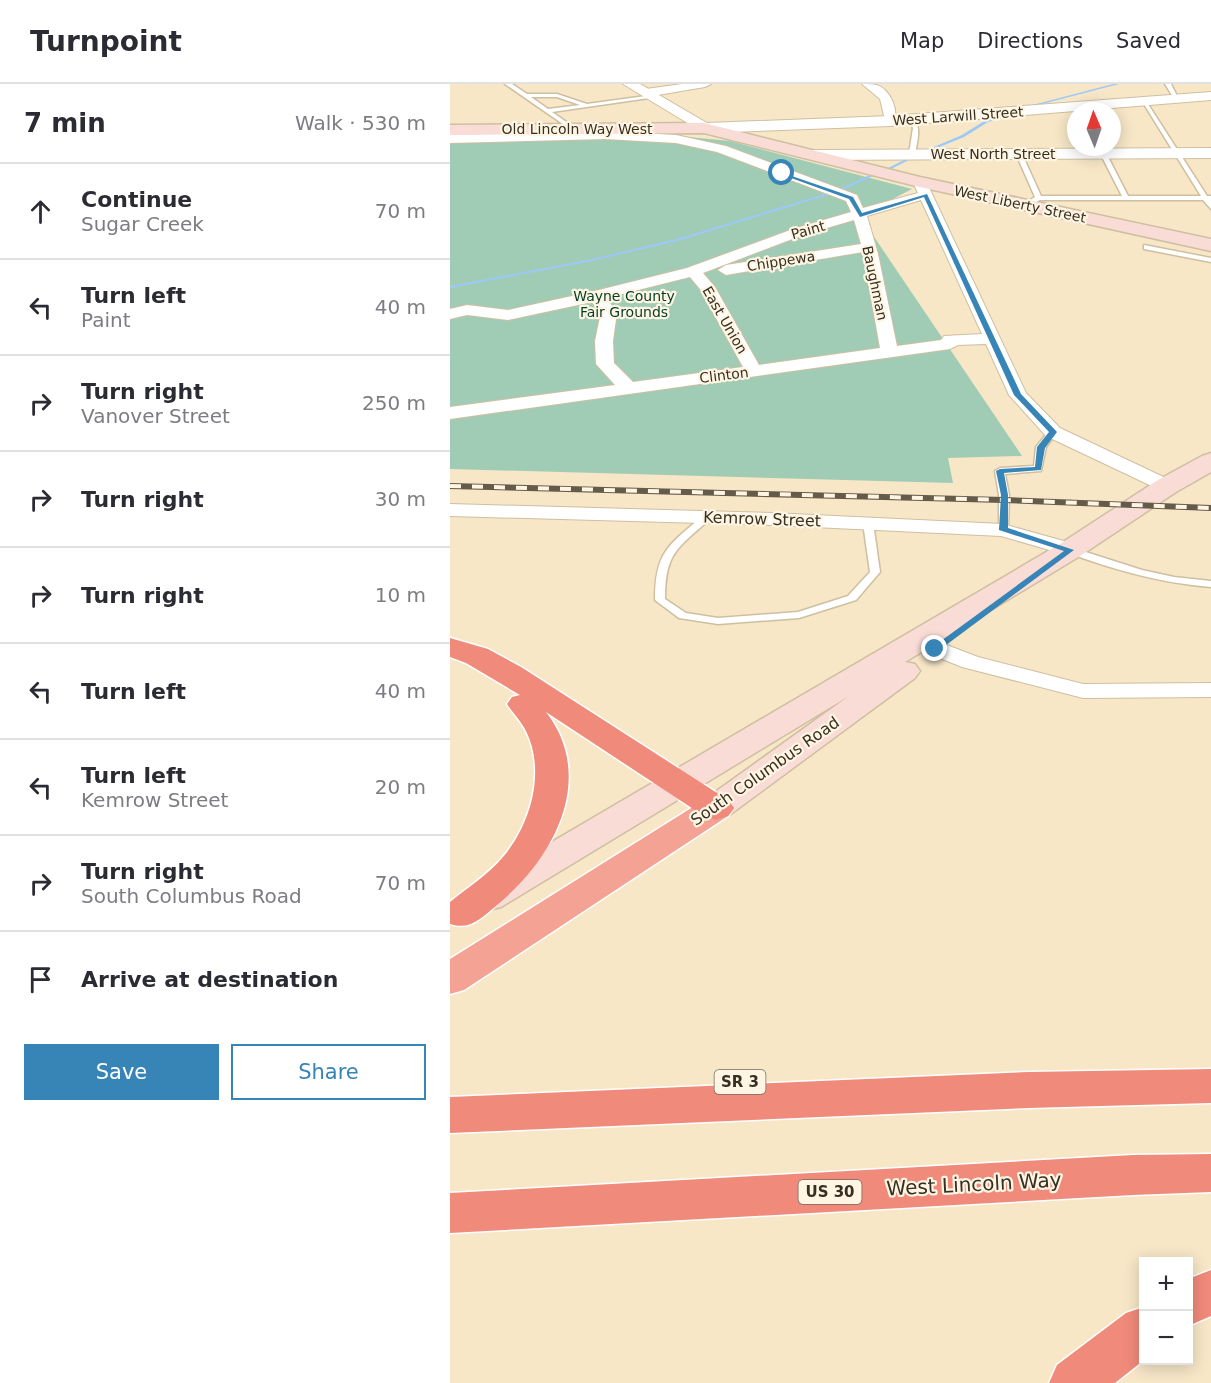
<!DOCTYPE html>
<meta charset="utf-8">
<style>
:root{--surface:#fff;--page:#f2f2f3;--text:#2b2b33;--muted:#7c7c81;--line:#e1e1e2;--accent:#3784b7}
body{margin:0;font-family:"DejaVu Sans",sans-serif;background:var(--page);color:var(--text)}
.controls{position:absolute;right:18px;bottom:18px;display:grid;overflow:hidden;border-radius:0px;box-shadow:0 3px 15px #0003}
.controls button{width:54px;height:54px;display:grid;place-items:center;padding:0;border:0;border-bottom:2px solid var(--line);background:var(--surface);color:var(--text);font:30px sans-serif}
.compass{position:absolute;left:617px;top:18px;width:54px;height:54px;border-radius:50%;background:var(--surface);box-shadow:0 3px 15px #0003;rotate:358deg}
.stop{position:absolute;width:18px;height:18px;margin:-14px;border:4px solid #3784b7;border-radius:50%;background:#fff}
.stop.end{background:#3784b7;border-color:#fff;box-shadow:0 2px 6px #0008}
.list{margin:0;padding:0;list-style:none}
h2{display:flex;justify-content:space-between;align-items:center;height:78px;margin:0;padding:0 24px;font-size:26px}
h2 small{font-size:20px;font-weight:400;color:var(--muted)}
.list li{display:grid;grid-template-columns:39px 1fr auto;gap:18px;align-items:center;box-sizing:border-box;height:96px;padding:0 24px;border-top:2px solid var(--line)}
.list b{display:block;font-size:22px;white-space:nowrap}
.list p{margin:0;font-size:20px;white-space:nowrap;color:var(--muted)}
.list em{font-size:20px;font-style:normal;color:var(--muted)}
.actions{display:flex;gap:12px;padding:18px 24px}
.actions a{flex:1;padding:14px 0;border:2px solid var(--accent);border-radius:0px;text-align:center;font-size:21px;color:var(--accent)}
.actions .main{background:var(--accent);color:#fff}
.icon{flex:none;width:33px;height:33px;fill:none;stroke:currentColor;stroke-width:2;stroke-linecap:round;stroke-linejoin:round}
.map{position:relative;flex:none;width:761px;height:1299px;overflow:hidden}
header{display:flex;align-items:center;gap:36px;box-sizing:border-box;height:84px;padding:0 30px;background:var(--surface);border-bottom:2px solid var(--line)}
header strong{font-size:28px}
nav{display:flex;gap:33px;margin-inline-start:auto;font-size:21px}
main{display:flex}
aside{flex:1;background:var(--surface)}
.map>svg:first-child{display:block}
.green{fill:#a0ccb6}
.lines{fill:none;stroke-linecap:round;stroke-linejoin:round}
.stream{fill:#9dc8fa;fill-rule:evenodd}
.service-casing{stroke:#cebfa0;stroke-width:3}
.minor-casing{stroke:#cebfa0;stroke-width:2}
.tertiary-casing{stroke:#cebfa0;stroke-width:2}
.secondary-casing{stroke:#cebfa0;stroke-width:3}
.trunk-casing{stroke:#fff;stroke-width:3}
.motorway-casing{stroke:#fff;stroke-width:3}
.service{fill:#fff;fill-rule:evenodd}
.minor{fill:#fff;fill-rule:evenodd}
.tertiary{fill:#fff;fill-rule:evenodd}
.secondary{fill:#fadcd7;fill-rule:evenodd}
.trunk{fill:#f3a294;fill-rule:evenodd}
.motorway{fill:#f08a7a;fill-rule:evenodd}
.rail-casing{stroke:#645b4b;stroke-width:6}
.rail{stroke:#fff5e2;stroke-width:4;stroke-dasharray:11;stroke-linecap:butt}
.route{fill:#3784b7}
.labels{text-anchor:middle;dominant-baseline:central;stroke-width:4.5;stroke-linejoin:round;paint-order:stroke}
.far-street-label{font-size:14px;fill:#363024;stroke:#fff5e2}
.far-park-label{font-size:14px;fill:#003d28;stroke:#fff5e2}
.shield{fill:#fff5e2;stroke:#726b5d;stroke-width:1.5}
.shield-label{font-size:15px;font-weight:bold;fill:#363024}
.street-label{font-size:16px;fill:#363024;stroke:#fff5e2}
.near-street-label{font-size:20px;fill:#363024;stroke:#fff5e2}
</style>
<header>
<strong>Turnpoint</strong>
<nav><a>Map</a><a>Directions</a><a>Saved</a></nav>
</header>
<main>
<aside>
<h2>7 min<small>Walk · 530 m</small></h2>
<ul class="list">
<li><svg class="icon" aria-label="ahead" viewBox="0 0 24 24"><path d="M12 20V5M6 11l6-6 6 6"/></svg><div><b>Continue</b><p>Sugar Creek</p></div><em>70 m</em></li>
<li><svg class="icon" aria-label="left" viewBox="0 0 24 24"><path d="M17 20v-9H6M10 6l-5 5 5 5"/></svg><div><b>Turn left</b><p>Paint</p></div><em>40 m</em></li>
<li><svg class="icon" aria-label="right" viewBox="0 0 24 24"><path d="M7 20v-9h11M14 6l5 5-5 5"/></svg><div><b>Turn right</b><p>Vanover Street</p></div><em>250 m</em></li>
<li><svg class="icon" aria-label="right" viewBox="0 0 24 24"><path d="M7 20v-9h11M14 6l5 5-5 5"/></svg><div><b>Turn right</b></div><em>30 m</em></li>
<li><svg class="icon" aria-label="right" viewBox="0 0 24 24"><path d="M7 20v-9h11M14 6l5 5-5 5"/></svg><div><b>Turn right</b></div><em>10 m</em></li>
<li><svg class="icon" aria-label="left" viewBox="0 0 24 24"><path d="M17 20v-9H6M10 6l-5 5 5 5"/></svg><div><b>Turn left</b></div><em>40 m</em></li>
<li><svg class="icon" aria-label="left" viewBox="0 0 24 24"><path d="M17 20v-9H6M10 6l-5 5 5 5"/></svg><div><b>Turn left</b><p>Kemrow Street</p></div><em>20 m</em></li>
<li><svg class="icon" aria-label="right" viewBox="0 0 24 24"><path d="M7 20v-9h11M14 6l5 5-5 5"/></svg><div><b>Turn right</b><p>South Columbus Road</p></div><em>70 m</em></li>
<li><svg class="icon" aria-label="arrive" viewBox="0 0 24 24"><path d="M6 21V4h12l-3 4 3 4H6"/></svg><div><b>Arrive at destination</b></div></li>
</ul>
<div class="actions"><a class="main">Save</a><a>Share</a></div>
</aside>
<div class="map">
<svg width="761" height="1299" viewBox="0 0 761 1299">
<rect width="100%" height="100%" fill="#f7e7c7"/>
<polygon class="green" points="207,50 280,57 462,105 410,132 572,372 498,374 503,399 0,385 0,51"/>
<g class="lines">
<g class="stream">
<polygon points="663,0 669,0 577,24 575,23"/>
<polygon points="561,29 562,31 538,38 514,53 482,66 479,65 512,51 536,36"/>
<polygon points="462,72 465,73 439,86 436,85"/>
<polygon points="422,90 425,91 392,106 389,105"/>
<polygon points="375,110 378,111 231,156 142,177 0,204 0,202 142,175 230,154"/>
</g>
<g class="service-casing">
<g id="service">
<path d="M55 0H62L77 10H107L137 20 203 11 206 13 102 28 125 44 123 47ZM81 13H107L130 21 98 25Z"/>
<polygon points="715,0 721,0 729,16 725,16"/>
<polygon points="692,17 696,17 757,112 761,112 761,125 753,116 590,116 578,122 574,122 574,120 585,113 566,70 569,68 572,70 591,112 672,112 650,69 653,67 656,69 678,112 751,112"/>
<path d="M463 34C472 43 467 58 465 70L462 72 459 70 463 44 460 36Z"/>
<polygon points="694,161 761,174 761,178 694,165"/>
<polygon points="603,345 607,348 596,363 591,387 555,390 559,411 558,446 553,449 549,448 549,411 545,387 550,384 584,382 586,363 600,346"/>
<path d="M257 430 260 431V435C228 464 215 468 215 515L236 529 268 534 348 528 398 512 420 488 413 439 418 436 423 439 430 488 406 516 349 534 268 540 229 534 205 516C205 467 219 461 254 431Z"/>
<path d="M620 463 692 486 724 493 761 497V503C711 499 664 486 616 468V464Z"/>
</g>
</g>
<g class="minor-casing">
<g id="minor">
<polygon points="232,0 261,0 255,3 196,13 190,9 196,5"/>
<path d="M412 0C417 0 423 0 427 1 441 6 449 27 444 40H436L430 15Z"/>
<path d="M155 47 226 51 276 62 407 111 413 124 468 109 463 98 470 94 475 95 576 309 610 344 724 398 727 402 724 406H710L596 352 559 311 536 260 508 261 500 265 0 335V323L165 301 146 280 145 257 151 228 142 218 58 236 17 231 0 235V225L17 221 58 226 145 207 237 184 343 145 401 128 396 117 267 68 226 59 155 55 0 59V51ZM471 116 532 250 494 252 491 256 447 262 428 170 417 132ZM404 136 411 160 276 181 268 186 276 191 413 168 430 264 309 281 265 203 253 189 353 151ZM240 193 250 205 293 283 183 298 164 279 163 257 167 228 156 214Z"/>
<polygon points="0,420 322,429 553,440 628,461 631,466 628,471 620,472 551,452 322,441 0,432"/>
<polygon points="468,550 528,573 633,600 761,599 761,613 633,614 512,583 460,562 456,557 460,552"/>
</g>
</g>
<g class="tertiary-casing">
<g id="tertiary">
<polygon points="173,0 190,0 257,39 440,32 761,8 761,16 440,42 254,49"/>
<polygon points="761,64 761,74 362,76 354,71 362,66"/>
</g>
</g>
<g class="secondary-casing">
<g id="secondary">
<polygon points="254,39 470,93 761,155 761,167 470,103 254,49 0,51 0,41"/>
<polygon points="761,369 761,388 726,408 630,472 455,578 465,580 470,587 465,594 278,732 266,736 254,732 248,724 254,716 399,612 51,823 38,826 25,823 19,813 25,803 610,460 708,396 752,372"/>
</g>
</g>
<g class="trunk-casing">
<polygon id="trunk" points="266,712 278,716 284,724 278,732 14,906 0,910 0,875 254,716"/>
</g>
<g class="motorway-casing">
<g id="motorway">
<path d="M0 554 38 565 71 583 278 716 284 724 278 732 266 736 254 732 96 628C147 694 104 774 47 821 32 833 21 847 0 840V818C18 803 38 791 53 773 81 740 96 687 76 647 71 637 63 629 57 620L62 613 70 611 16 579 0 573Z"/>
<polygon points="761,985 761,1019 579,1024 0,1049 0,1013 579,988"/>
<polygon points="761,1070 761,1108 683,1111 0,1149 0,1109 683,1071"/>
<polygon points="761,1186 761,1232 738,1242 738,1195"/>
<polygon points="694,1223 694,1276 665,1299 599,1299 607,1281 676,1229"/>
</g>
</g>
<use href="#service" class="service"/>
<use href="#minor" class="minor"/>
<use href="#tertiary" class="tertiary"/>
<use href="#secondary" class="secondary"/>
<use href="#trunk" class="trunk"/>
<use href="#motorway" class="motorway"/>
<g class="rail-casing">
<polyline id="rail" points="0,402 554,416 761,424"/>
</g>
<use href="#rail" class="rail"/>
</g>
<polygon class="route" points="330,88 403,113 412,129 477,110 571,310 607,348 595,364 591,386 554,389 558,411 558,444 624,466 488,567 480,565 614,467 549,446 551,411 546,387 550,385 585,383 587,363 599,348 564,311 474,113 410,133 399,115 330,90"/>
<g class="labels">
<g class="far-street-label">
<text transform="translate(508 32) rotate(-4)">West Larwill Street</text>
<text x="127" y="45">Old Lincoln Way West</text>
<text x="543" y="70">West North Street</text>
<text transform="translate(570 120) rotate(12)">West Liberty Street</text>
<text transform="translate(358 146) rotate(-16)">Paint</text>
<text transform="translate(331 177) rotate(-9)">Chippewa</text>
<text transform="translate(425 199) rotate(78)">Baughman</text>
<text transform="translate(275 236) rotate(60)">East Union</text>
<text transform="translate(274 291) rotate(-7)">Clinton</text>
</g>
<g class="far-park-label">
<text x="174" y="212">Wayne County<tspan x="174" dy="16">Fair Grounds</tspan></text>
</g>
<g class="shield">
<rect x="264.5" y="986" width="51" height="24" rx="4.5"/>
<rect x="348.5" y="1096" width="63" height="24" rx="4.5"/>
</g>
<g class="shield-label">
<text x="290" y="998">SR 3</text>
<text x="380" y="1108">US 30</text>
</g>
<g class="street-label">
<text transform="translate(312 435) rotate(2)">Kemrow Street</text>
<text transform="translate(315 687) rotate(-35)">South Columbus Road</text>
</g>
<g class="near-street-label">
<text transform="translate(524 1100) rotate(-3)">West Lincoln Way</text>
</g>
</g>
</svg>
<div class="controls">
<button>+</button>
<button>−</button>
</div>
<svg class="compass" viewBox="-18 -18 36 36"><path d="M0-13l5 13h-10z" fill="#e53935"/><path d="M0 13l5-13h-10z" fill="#7c7c81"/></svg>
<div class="stop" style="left:332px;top:89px"></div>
<div class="stop end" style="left:485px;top:565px"></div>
</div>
</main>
